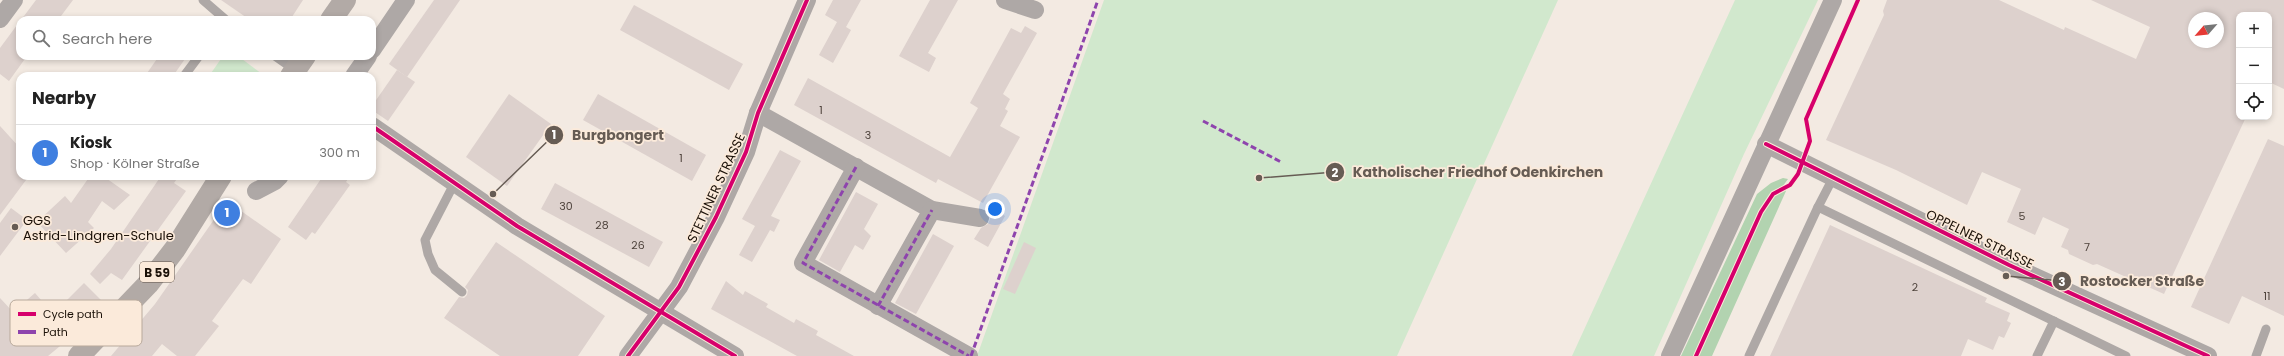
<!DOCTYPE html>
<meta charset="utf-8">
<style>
:root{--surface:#fff;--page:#f6f6f6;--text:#222;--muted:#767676;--line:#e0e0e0;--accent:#665c54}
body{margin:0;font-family:Poppins,sans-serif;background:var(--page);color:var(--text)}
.controls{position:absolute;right:12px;top:12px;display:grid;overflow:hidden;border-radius:8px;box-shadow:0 2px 6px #0003}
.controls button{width:36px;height:36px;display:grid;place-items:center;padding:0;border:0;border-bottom:1px solid var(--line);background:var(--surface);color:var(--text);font:20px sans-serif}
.compass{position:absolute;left:2188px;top:12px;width:36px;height:36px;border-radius:50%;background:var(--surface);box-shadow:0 2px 6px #0003;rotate:242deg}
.you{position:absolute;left:995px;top:209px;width:14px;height:14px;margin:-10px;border:3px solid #fff;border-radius:50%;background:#1a73e8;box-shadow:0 0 0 6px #1a73e833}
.badge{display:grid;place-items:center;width:26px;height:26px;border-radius:50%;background:var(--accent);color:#fff;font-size:13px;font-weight:700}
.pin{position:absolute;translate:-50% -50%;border:2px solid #fff;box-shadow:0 1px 4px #0006}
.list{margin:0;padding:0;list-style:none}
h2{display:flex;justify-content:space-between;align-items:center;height:52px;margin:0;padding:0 16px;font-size:17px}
h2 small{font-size:13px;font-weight:400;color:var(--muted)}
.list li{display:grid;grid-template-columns:26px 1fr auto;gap:12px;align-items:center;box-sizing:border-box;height:56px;padding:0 16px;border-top:1px solid var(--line)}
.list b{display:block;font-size:15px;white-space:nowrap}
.list p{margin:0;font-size:13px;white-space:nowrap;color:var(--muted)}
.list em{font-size:13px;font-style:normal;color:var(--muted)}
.icon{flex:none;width:22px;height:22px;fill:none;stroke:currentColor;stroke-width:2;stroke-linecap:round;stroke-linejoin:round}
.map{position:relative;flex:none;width:2284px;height:356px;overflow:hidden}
.search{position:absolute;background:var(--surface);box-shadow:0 2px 6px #0003;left:16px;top:16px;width:360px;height:44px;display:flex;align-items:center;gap:10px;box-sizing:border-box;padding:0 14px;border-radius:12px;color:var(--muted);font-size:15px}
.panel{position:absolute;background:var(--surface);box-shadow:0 2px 6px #0003;left:16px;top:72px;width:360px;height:108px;border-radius:12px}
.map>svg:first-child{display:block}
.green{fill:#d1e8cd}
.forest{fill:#b2d3b0}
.building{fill:#ddd1cd;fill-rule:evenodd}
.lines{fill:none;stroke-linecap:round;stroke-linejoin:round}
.lane{stroke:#aea8a6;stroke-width:9}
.street{stroke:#aea8a6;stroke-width:18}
.primary{stroke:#b2aaa6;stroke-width:22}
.quiet{stroke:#8e44ad;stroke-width:3;stroke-dasharray:6 3;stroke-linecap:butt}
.cycleway-casing{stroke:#fbeada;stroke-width:6}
.cycleway{stroke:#d6006c;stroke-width:4}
.poi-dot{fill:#665c54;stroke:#fbeada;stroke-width:1.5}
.labels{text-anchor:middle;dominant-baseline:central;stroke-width:3.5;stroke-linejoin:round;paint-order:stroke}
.number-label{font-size:11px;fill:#4e433c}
.shield{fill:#fbeada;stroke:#5e5146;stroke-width:1}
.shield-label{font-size:12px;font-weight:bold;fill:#1a1007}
.street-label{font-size:13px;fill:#1a1007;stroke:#fbeada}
.poi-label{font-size:13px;fill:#1a1007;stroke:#fbeada;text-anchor:start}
.key{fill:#fbeada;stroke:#b8a99b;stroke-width:1}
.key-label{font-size:11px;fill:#1a1007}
.leader{fill:none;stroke:#665c54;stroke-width:1.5}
.callout-dot{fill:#665c54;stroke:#fbeada;stroke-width:1.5}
.mark-label{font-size:12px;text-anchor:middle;font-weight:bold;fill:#fff}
.callout-label{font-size:14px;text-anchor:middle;font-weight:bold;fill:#665c54;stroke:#fbeada;stroke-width:3.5;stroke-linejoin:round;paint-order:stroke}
</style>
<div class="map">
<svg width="2284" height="356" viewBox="0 0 2284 356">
<rect width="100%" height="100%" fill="#f3eae2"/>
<g class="green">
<polygon points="1104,0 1558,0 1397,356 977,356"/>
<polygon points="1735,0 1818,0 1744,154 1654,356 1572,356"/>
<polygon points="223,56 238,56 262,74 260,76 209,76"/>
</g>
<polygon class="forest" points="1783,178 1788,179 1783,186 1786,191 1712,356 1681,356 1757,194 1771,183"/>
<g class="building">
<polygon points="36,0 73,0 58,20 21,20"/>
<polygon points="221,0 303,0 290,20 250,20"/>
<polygon points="434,0 460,0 407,77 389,64"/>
<polygon points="833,0 861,0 846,27 851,30 833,63 819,55 837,22 825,15"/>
<polygon points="930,0 958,0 928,53 936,58 929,72 899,56"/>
<path d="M1887 0H1999L2064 30 2065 27 2136 59 2150 27 2091 0H2284V89L2269 82V15H2239V117H2246L2164 294 2097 264 2093 265 2069 254 2068 250 2061 247 2069 229 2043 217 2035 235 2007 222 2021 189 1982 172 1967 205 1896 170 1826 140 1884 15 1883 11ZM2194 18H2218V42H2194Z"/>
<polygon points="634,5 743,64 729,90 620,30"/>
<polygon points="20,21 20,56 27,56 9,81 0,74 0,48"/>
<polygon points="1025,26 1037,33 1003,94 1010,99 1005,109 1008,111 1000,126 1020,137 983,203 938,179 936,183 794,105 808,78 950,157 978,108 970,103 1011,28 1021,33"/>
<polygon points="159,56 187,56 173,76 145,76"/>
<polygon points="397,70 415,82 388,121 372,110 372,106"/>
<polygon points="509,94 551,124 507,186 466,157"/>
<polygon points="598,94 706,155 692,181 583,120"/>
<polygon points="0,126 20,148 20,176 29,176 0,215"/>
<polygon points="2268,139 2284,146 2284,316 2242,296 2229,324 2191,307"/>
<polygon points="780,150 801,161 771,216 780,220 774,232 770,230 752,262 739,255 755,226 742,219"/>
<polygon points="90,176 103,176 130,195 114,210 102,201 88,222 94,228 66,253 37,222 65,196 71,203"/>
<polygon points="161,176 179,176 174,183 186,191 122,280 111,273 100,284 90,274 111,249"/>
<polygon points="323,176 350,176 346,182 350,185 315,234 312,232 306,240 288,227"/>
<polygon points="555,183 663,242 649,267 541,209"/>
<polygon points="856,192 878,204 864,229 871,236 863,250 855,245 840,272 819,260"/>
<polygon points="227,201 281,239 251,284 243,279 212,321 219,326 195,356 177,356 162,344 152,356 111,356 155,304"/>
<polygon points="11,208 27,220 0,256 0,223"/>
<polygon points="992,208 1005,216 988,247 974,239 981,228 988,224 990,219 989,213"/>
<polygon points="1830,225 1987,298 1985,302 2010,313 2007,321 2011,323 2004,338 1999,336 1993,350 1968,339 1961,356 1770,356"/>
<polygon points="933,234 954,246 916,314 895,303"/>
<polygon points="496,242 605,316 578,356 500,356 444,318 459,297 464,298 467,295 468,290 465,287"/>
<polygon points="1024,242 1036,248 1015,294 1003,289"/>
<polygon points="726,281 743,295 745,291 768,304 766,307 794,323 796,319 818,331 816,335 854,356 797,356 711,309"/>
<polygon points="84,283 104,303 71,337 48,356 0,356 0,298 13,312 35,293 53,314"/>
</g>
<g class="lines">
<g class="lane">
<polyline points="203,0 226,20"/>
<polyline points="275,56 295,70"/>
<polyline points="184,76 199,56"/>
<polyline points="1833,178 1818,207 2126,356"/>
<polyline points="455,182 425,240 428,254 435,270 462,292"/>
<polyline points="1749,356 1818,207"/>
<polyline points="2037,356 2054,321"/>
<polyline points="2256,356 2266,329"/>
</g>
<g class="street">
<polyline points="1005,0 1035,10"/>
<polyline points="0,19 14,0"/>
<polyline points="372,50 406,0"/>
<polyline points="354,76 368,56"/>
<polyline points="758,113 932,210 980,218"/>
<polyline points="372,126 517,226 735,356"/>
<polyline points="1766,144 2009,265 2208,356"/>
<polyline points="856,167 803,263 969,356"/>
<polyline points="256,191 275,181 280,176"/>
<polyline points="878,306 932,210"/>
<polyline points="628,356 679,287 716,217 746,152 758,113 807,0"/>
<polyline points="1670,356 1833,0"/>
</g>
<g class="primary">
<polyline points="331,20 345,0"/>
<polyline points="291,76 305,56"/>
<polyline points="79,356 148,284 175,249 221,176"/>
</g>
<g class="quiet">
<polyline points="1203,121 1281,162"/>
<polyline points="856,167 803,263 969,356"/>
<polyline points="878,306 932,210"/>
<polyline points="971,356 1098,0"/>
</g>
<g class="cycleway-casing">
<g id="cycleway">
<polyline points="372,126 517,226 735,356"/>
<polyline points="1766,144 2009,265 2208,356"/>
<polyline points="628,356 679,287 716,217 746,152 758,113 807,0"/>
<polyline points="1696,356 1761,212 1773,194 1790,185 1798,174 1810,141 1806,119 1858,0"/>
</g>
</g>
<use href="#cycleway" class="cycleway"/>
</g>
<circle class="poi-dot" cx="15" cy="227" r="4"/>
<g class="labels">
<g class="number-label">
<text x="821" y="110">1</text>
<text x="868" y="135">3</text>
<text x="681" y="158">1</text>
<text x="566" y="206">30</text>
<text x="2022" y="216">5</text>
<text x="602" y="225">28</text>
<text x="638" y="245">26</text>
<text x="2087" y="247">7</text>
<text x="1915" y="287">2</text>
<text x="2267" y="296">11</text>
</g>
<rect class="shield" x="140" y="262" width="34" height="20" rx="3"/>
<g class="shield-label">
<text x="157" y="272">B 59</text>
</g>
<g class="street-label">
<text transform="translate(716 188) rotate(-65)">STETTINER STRASSE</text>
<text transform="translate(1980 239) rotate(26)">OPPELNER STRASSE</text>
</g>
<g class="poi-label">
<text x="23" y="220">GGS<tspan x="23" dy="15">Astrid-Lindgren-Schule</tspan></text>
</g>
</g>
<rect x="10" y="300" width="132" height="46" rx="6" class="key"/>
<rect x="18" y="312" width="18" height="4" fill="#d6006c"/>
<rect x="18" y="330" width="18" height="4" fill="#8e44ad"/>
<g class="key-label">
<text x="43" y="318">Cycle path</text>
<text x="43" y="336">Path</text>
</g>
<path class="leader" d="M493 194L554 135M1259 178L1335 172M2006 276L2062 281"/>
<g class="callout-dot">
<circle cx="493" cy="194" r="4"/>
<circle cx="1259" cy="178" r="4"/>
<circle cx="2006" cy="276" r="4"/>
<circle cx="554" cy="135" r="10"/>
<circle cx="1335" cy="172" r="10"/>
<circle cx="2062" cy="281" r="10"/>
</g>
<g class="mark-label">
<text x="554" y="139">1</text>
<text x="1335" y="177">2</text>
<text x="2062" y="286">3</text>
</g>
<g class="callout-label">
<text x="618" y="140">Burgbongert</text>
<text x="1478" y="177">Katholischer Friedhof Odenkirchen</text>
<text x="2142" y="286">Rostocker Straße</text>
</g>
</svg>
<div class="controls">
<button>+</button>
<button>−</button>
<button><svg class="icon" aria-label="locate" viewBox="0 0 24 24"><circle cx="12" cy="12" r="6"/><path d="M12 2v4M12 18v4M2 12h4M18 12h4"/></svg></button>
</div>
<svg class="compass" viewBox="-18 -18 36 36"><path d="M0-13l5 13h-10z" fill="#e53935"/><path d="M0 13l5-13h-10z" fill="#767676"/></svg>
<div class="you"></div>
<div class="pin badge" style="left:227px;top:213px;background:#3f7fe0">1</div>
<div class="search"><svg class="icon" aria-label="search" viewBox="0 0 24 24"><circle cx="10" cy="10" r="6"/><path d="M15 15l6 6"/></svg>Search here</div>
<section class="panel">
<h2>Nearby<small></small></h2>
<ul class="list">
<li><span class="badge" style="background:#3f7fe0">1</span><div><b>Kiosk</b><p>Shop · Kölner Straße</p></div><em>300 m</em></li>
</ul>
</section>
</div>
